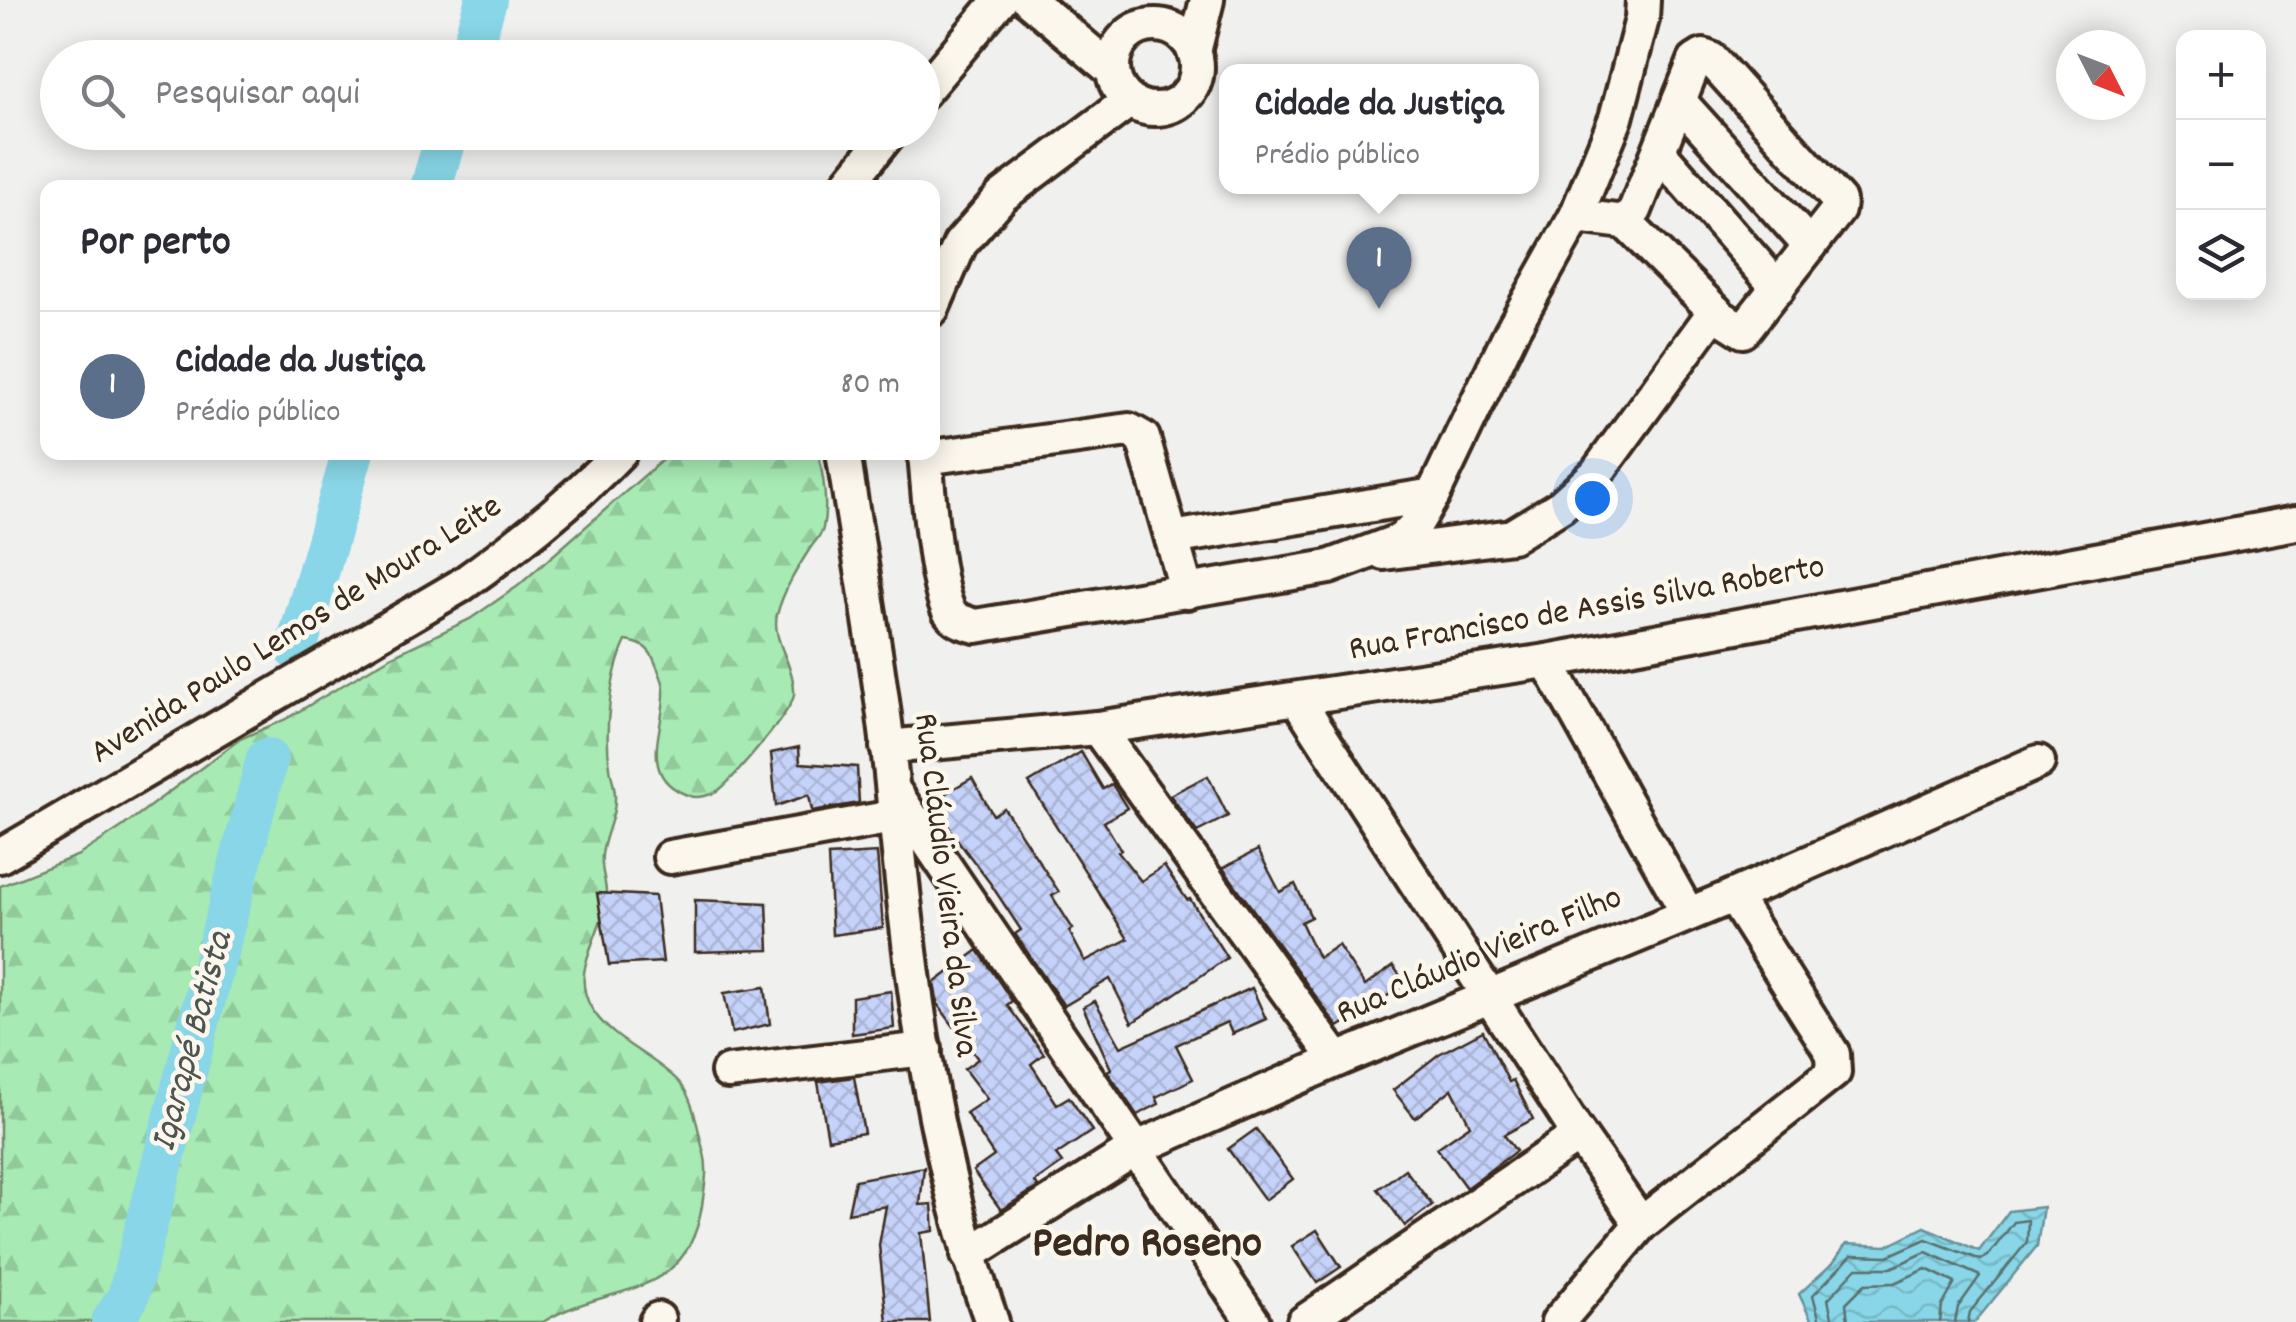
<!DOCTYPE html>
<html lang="pt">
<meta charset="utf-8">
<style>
:root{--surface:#fff;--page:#f2f2f3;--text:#2b2b33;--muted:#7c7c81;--line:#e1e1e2;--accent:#d93025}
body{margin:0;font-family:Dekko,sans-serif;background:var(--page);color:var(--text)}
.controls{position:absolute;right:30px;top:30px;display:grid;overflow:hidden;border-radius:20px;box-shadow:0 5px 25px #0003}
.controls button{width:90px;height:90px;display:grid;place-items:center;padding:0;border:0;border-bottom:2px solid var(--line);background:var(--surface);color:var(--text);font:50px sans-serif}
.compass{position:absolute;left:2056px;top:30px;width:90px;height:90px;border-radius:50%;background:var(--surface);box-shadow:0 5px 25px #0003;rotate:132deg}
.you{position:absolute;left:1592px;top:498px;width:35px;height:35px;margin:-25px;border:8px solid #fff;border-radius:50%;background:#1a73e8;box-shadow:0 0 0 15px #1a73e833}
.badge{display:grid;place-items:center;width:65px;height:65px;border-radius:50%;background:var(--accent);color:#fff;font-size:32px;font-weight:700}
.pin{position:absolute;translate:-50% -82px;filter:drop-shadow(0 2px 5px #0008)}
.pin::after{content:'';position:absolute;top:52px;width:35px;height:30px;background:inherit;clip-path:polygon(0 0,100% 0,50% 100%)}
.popup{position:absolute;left:1219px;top:64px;width:320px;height:130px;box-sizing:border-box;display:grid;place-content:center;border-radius:20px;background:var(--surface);filter:drop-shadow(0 2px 8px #0005);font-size:32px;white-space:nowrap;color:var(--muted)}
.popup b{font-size:38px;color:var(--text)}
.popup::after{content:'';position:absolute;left:50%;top:100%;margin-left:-20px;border:20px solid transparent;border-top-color:var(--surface)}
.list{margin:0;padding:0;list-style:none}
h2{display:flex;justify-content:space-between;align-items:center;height:130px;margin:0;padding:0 40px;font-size:42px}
h2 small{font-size:32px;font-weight:400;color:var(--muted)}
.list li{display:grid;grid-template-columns:65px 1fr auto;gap:30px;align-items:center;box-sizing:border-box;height:150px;padding:0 40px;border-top:2px solid var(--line)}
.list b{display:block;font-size:38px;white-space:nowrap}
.list p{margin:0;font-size:32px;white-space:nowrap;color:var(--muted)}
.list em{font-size:32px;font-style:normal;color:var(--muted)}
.icon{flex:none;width:55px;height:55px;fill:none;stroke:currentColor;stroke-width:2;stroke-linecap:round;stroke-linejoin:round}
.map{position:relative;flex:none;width:2296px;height:1322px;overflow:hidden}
.search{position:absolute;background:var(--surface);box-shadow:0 5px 25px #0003;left:40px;top:40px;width:900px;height:110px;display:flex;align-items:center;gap:25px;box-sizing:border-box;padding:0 35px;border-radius:55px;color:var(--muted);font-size:38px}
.panel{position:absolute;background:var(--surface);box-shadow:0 5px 25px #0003;left:40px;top:180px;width:900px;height:280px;border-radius:20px}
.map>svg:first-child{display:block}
.forest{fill:url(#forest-firs);stroke:#718a69;stroke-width:2.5}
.water{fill:url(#water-waves);stroke:#699197;stroke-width:2.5}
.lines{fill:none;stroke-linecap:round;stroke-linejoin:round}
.shore{stroke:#5a6f6e;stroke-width:2.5}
.river{stroke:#88d6e7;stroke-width:42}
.building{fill:url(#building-cross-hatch);stroke:#3b2a1e;stroke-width:2.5}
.minor-casing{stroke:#3b2a1e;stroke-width:40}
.minor{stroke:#fbf7ec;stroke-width:32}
.labels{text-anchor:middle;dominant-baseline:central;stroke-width:9;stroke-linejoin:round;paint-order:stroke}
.street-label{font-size:35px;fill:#3b2a1e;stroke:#fbf7ec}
.water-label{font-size:38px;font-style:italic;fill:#4e5550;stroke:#fbf7ec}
.district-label{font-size:45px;font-weight:bold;fill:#3b2a1e;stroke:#fbf7ec}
</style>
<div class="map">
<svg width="2296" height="1322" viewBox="0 0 2296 1322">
<defs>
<pattern id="forest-firs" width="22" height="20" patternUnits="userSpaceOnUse" patternTransform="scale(2.5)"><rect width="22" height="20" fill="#a7eab4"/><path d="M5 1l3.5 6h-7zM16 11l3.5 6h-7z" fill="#91c99a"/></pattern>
<pattern id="water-waves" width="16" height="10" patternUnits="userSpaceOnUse" patternTransform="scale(2.5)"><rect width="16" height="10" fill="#88d6e7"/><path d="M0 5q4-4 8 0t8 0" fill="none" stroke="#76b8c6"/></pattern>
<pattern id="building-cross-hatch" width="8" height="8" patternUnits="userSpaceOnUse" patternTransform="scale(2.5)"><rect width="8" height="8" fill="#c5d2f9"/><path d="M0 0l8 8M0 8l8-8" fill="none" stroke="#aab4d5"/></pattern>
</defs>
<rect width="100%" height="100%" fill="#f0f0ef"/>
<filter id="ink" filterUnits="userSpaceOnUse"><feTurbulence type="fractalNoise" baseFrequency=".01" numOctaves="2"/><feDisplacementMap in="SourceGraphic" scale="20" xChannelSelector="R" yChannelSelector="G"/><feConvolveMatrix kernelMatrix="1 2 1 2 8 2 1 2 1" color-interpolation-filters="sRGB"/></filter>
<g filter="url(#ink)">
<path class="forest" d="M670 453H818C823 474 828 506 823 528 822 535 815 541 811 547 798 567 783 591 777 615 771 641 796 666 794 695 792 711 733 779 719 790 711 795 699 799 690 796 634 777 666 727 664 690 664 680 658 671 655 662 649 647 641 643 626 641 610 674 604 730 610 767 611 777 615 786 615 796 616 817 604 835 602 855 600 868 606 880 606 893 606 933 567 968 592 1009 613 1042 653 1055 679 1082 694 1098 698 1132 704 1153 709 1171 704 1188 702 1206 686 1304 610 1281 543 1322H0V886L79 855 122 827 240 739 286 719 390 657 470 619 518 586Z"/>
<polygon class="water" points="2043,1207 2037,1246 1975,1322 1812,1322 1799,1294 1834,1262 1846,1244 1886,1246 1925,1227 1979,1251 2009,1211"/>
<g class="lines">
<g class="shore">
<polyline points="1820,1322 1813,1295 1852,1255 1888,1256 1926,1239 1981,1260 1988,1256 2014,1222 2028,1220 2027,1242 1970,1312 1968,1322"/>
<polyline points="1833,1322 1828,1299 1857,1268 1891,1268 1926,1252 1980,1276 1958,1307 1955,1322"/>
<polyline points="1848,1322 1846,1303 1865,1284 1894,1283 1926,1269 1955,1283 1942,1306 1940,1322"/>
</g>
<g class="river">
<polyline points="469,58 486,0"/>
<polyline points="431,188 447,132"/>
<polyline points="296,649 353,452"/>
<polyline points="112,1322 128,1297 267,759"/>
</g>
</g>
<g class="building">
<polygon points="799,747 800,763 857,767 859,803 812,811 809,795 776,806 771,753"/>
<polygon points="1081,752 1103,789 1112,784 1127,808 1104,822 1121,850 1118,852 1141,881 1164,866 1187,900 1190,899 1227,958 1132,1023 1110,979 1064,1006 1015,934 1021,930 990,883 953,834 934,800 972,778 993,815 1004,808 1059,892 1052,896 1073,929 1069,931 1085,961 1128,939 1029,783"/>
<polygon points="1208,776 1228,816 1197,832 1170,795"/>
<polygon points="1258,850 1280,892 1295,884 1311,917 1301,922 1318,958 1338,945 1365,986 1393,966 1406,984 1338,1027 1223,868"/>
<polygon points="877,853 883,928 832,935 828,856"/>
<polygon points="597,893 655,896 663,962 609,965"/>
<polygon points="695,900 767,903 769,950 695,952"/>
<polygon points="978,950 1012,1001 1007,1005 1044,1054 1031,1064 1057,1104 1069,1097 1092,1131 1056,1155 1062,1163 1035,1182 1038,1187 1001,1210 973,1171 994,1156 966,1113 987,1099 964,1069 978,1059 938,1005 934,983"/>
<polygon points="765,987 770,1024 732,1033 724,993"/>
<polygon points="1252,988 1266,1019 1232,1034 1227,1022 1176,1045 1193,1079 1156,1097 1159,1104 1137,1115 1107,1071 1111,1069 1083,1007 1095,1001 1121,1047"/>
<polygon points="891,991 894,1028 852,1034 852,997"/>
<polygon points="1483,1031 1509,1082 1513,1080 1533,1119 1504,1135 1516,1151 1466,1188 1437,1148 1470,1125 1452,1089 1415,1118 1393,1090 1439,1054"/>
<polygon points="854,1077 864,1133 828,1139 818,1082"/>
<polygon points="1256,1129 1293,1179 1265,1200 1228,1149"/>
<polygon points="924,1167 920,1205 932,1204 934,1231 921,1233 930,1322 887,1322 879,1245 886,1206 848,1213 855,1180"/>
<polygon points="1405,1169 1432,1205 1405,1226 1378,1189"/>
<polygon points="1317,1230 1341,1267 1317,1283 1292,1246"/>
</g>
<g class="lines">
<g class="minor-casing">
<g id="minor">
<polyline points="1029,0 1113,71"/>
<circle cx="1155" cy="67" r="42"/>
<polyline points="1194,52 1207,0"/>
<polyline points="922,93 1000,0"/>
<polyline points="1679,101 1810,246"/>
<polyline points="1659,152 1778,288"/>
<polyline points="845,188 890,132"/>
<polyline points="1576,216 1625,222 1635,210 1695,61 1703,56 1711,59 1839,201 1838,210 1743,331 1721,317 1625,222"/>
<polyline points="932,309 960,244 1002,196 1129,101"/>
<path d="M843 452C860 563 881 673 892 784 910 966 929 1150 992 1322"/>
<path d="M925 452C928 488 934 582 949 611 955 621 966 623 976 626L1329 567 1401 540 1414 527 1433 495 1511 332 1576 216 1616 118 1642 19 1643 0"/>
<polyline points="925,458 1129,430 1143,438 1187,592"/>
<polyline points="1172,538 1433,495"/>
<polyline points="1384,553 1512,536 1561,506 1596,474 1715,311"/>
<polyline points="1547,661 1688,914"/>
<polyline points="1298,700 1579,1135 1641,1224"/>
<polyline points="1097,728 1337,1060"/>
<polyline points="887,747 1097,728 1547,661 2296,523"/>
<polyline points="894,791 1253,1322"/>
<path d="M0 856 460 586C518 545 571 503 620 452"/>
<polyline points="670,857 893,817"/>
<polyline points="728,1072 925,1049"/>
<polyline points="968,1255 1135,1149 1337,1060 1733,896 2038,762"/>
<polyline points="656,1322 658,1319"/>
<polyline points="1304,1322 1579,1135"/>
<polyline points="1558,1322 1641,1224 1834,1072 1833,1054 1733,896"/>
</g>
</g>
<use href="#minor" class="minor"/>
</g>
</g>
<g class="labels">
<g class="street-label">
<text transform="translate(1587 610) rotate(-10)">Rua Francisco de Assis Silva Roberto</text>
<text transform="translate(297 631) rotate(-32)">Avenida Paulo Lemos de Moura Leite</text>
<text transform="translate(944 885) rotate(83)">Rua Cláudio Vieira da Silva</text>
<text transform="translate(1480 957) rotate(-23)">Rua Cláudio Vieira Filho</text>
</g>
<g class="water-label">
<text transform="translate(194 1042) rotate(-75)">Igarapé Batista</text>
</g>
<g class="district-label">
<text x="1147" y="1246">Pedro Roseno</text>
</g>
</g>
</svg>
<div class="controls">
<button>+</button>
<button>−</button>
<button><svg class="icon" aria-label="layers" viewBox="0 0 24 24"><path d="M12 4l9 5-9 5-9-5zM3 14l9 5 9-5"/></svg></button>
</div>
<svg class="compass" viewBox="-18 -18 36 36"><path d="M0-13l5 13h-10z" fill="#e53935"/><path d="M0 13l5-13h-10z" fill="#7c7c81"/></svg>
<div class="you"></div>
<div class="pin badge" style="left:1379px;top:309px;background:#5c6f8a">1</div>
<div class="popup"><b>Cidade da Justiça</b>Prédio público</div>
<div class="search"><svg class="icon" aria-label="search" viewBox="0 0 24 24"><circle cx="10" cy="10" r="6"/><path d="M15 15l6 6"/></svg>Pesquisar aqui</div>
<section class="panel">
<h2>Por perto<small></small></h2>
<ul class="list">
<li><span class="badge" style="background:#5c6f8a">1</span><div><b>Cidade da Justiça</b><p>Prédio público</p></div><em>80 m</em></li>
</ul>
</section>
</div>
